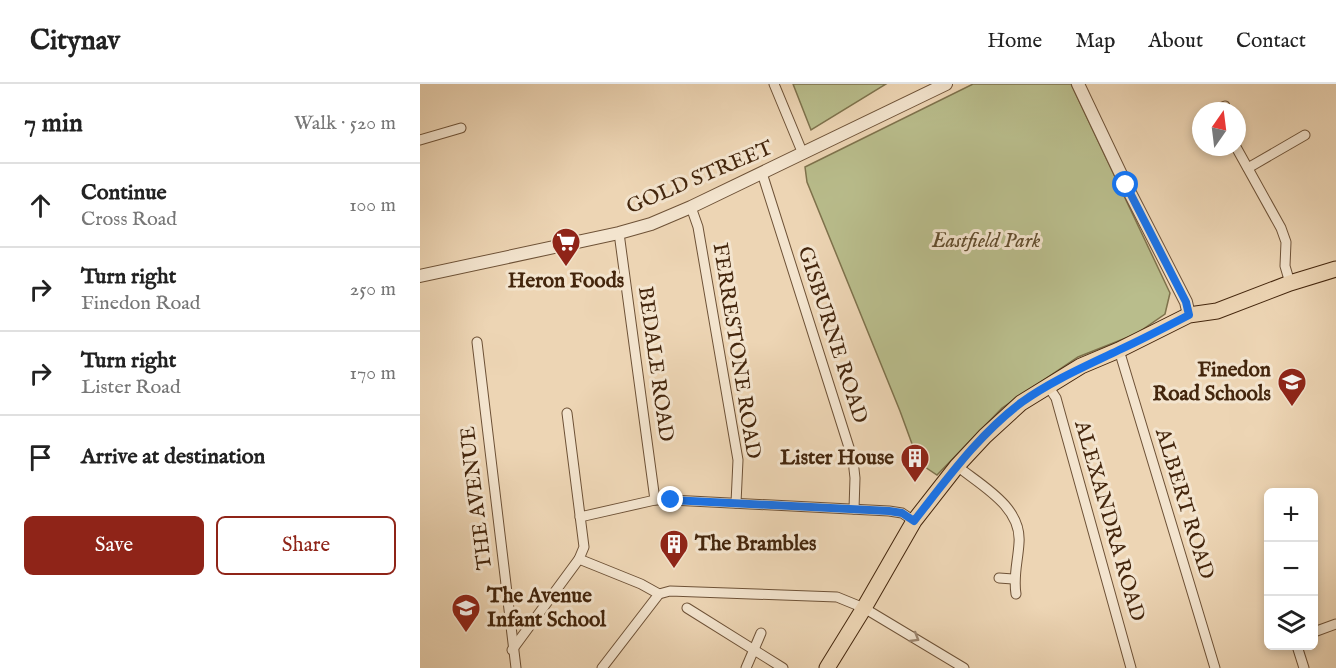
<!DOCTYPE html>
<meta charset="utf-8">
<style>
:root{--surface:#fff;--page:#f6f6f6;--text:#222;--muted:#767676;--line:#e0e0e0;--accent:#8f2418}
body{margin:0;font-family:"IM FELL English",serif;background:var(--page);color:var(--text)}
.controls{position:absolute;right:18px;bottom:18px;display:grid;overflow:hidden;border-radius:9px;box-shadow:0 3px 9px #0003}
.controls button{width:54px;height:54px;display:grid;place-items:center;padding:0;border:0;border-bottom:2px solid var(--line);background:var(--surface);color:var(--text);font:30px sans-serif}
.compass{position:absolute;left:772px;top:18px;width:54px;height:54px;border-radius:50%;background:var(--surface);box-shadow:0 3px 9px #0003;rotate:14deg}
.stop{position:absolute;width:18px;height:18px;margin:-14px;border:4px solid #1a73e8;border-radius:50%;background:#fff}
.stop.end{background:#1a73e8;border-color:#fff;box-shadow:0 2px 6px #0008}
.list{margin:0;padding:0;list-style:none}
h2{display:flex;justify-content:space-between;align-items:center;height:78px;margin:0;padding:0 24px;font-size:26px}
h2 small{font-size:20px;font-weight:400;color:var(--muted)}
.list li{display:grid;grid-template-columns:39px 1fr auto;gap:18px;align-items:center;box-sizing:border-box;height:84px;padding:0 24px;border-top:2px solid var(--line)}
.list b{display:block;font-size:22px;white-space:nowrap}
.list p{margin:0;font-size:20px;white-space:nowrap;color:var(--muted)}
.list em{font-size:20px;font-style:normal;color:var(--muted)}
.actions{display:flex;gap:12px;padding:18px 24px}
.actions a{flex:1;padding:14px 0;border:2px solid var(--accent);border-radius:9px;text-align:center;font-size:21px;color:var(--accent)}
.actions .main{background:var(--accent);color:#fff}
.icon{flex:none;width:33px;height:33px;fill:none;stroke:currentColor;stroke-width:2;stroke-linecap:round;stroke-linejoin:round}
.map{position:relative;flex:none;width:916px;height:584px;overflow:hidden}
header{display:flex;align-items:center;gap:36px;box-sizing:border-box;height:84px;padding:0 30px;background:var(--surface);border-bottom:2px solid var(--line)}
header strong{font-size:28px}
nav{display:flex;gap:33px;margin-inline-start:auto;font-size:21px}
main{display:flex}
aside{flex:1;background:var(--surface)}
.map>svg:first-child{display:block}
.green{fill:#b9bd8c;stroke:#7e724c;stroke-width:1.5}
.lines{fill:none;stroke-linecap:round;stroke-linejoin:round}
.minor-casing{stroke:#6e5237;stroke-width:11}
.tertiary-casing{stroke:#6e5237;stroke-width:14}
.primary-casing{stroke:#44260d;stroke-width:17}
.minor{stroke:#f3e4ce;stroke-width:9}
.tertiary{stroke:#f3e4ce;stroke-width:12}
.primary{stroke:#edd5b4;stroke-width:15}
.oneway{stroke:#9c856e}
.route{stroke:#1a73e8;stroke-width:8}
.labels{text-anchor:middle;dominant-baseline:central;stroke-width:6;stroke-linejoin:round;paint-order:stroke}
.street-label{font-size:21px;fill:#44260d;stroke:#f3e4ce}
.park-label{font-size:21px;font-style:italic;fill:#614c2d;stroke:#f3e4ce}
.poi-label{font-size:21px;font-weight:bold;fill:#44260d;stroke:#f3e4ce;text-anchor:end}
</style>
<header>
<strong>Citynav</strong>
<nav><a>Home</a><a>Map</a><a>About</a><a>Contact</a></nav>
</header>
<main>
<aside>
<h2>7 min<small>Walk · 520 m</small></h2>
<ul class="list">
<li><svg class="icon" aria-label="ahead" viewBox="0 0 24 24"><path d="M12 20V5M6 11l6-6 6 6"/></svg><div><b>Continue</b><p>Cross Road</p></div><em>100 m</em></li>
<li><svg class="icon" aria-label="right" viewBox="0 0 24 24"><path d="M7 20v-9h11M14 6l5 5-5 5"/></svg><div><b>Turn right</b><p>Finedon Road</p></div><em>250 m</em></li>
<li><svg class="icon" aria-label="right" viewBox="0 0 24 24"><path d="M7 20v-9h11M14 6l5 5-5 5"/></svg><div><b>Turn right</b><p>Lister Road</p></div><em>170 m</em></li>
<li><svg class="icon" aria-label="arrive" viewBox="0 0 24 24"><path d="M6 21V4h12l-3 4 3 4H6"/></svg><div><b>Arrive at destination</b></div></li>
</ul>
<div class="actions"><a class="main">Save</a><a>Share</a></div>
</aside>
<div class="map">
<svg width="916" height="584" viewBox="0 0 916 584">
<rect width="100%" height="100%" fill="#edd5b4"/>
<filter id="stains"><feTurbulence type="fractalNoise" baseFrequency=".00333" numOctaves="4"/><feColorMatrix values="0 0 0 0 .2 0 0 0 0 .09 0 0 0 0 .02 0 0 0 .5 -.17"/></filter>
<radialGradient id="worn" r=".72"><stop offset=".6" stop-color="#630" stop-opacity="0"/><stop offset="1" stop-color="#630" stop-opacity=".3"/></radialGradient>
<g class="green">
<polygon points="373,0 466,0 391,46"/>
<polygon points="553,0 651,0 750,209 745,230 716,250 658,273 582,324 517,391 499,379 480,327 387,98 385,83"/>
</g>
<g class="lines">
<g class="minor-casing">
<g id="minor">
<polyline points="354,0 383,70"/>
<polyline points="794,27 805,22"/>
<polyline points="0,56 41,44"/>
<polyline points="816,63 861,144 866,158 865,182 870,199"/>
<polyline points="828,84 885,51"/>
<polyline points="342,89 433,376 435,394 434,425"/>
<polyline points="271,123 278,143 318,376 316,419"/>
<polyline points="199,149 235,416"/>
<polyline points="57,258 96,584"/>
<polyline points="699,266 795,584"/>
<polyline points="628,302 636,314 711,584"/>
<path d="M537 382C562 402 602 423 599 459 598 477 593 492 596 510"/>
<polyline points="160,433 235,416 251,416 469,427 482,429 494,437"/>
<polyline points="159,475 221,500 239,510"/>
<polyline points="579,494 593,495"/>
<polyline points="267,524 363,584"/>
<polyline points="894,548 916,540"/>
<polyline points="877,562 884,584"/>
<polyline points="92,566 159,475 164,463 147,329"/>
<polyline points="182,584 239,510 250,507 417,513 444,524 544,584"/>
<polyline points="326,584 341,549"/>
</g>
</g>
<g class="tertiary-casing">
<g id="tertiary">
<polyline points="658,0 706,101 766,218 769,231"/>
<polyline points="0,192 199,149 231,140 271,123 526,0"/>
</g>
</g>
<g class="primary-casing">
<polyline id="primary" points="407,584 444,524 494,437 537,382 565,352 601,319 661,282 699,266 769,231 797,227 870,199 916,185"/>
</g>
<use href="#minor" class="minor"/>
<use href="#tertiary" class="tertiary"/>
<use href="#primary" class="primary"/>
</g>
<defs><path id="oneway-chevron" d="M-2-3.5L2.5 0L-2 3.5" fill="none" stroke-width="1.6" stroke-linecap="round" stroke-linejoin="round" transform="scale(1.5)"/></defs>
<use class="oneway" href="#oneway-chevron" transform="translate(495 554) rotate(31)"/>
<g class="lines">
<path class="route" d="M251 416 469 427 482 429 494 437C527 395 559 350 602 318 633 296 666 282 699 266 723 255 746 243 769 231L766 218 706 101"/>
</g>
<defs>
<g id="supermarket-pin" transform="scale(1.5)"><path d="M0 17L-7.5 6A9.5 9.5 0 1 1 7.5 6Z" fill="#8f2418" stroke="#f3e4ce"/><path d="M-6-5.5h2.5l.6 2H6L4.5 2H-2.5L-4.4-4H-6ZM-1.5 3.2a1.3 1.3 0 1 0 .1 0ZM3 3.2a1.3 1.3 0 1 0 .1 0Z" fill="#fff"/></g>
<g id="school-pin" transform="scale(1.5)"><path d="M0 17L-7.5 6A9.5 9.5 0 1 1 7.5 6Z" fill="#8f2418" stroke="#f3e4ce"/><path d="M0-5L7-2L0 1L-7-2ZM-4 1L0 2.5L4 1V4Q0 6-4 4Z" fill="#fff"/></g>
<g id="building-pin" transform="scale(1.5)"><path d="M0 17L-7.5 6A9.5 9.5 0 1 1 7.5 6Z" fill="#8f2418" stroke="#f3e4ce"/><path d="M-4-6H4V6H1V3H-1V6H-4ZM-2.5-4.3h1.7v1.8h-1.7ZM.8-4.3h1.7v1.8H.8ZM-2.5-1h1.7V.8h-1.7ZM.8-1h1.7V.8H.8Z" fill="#fff"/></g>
</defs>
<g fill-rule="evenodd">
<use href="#supermarket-pin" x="146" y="158"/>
<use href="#school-pin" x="872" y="298"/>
<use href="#building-pin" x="495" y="374"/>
<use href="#building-pin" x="254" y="460"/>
<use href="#school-pin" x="46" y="524"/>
</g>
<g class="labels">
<g class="street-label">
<text transform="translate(280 94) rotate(-23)">GOLD STREET</text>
<text transform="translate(412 251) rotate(72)">GISBURNE ROAD</text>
<text transform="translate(316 267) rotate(81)">FERRESTONE ROAD</text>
<text transform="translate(235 280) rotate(82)">BEDALE ROAD</text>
<text transform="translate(57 414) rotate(-97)">THE AVENUE</text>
<text transform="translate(764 420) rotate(73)">ALBERT ROAD</text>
<text transform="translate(689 437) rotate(74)">ALEXANDRA ROAD</text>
</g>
<g class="park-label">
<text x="566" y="157">Eastfield Park</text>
</g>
<g class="poi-label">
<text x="146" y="197" text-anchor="middle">Heron Foods</text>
<text x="851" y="286">Finedon<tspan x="851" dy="24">Road Schools</tspan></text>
<text x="474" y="374">Lister House</text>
<text x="275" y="460" text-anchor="start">The Brambles</text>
<text x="67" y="512" text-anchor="start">The Avenue<tspan x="67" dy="24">Infant School</tspan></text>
</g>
</g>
<rect width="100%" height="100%" filter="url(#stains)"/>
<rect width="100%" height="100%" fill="url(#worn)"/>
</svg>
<div class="controls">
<button>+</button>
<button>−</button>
<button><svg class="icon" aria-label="layers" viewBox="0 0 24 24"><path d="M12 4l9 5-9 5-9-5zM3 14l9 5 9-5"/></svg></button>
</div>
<svg class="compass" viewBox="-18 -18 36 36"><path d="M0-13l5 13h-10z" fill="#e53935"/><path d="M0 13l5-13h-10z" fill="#767676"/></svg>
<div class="stop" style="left:706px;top:101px"></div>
<div class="stop end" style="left:251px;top:416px"></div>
</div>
</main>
